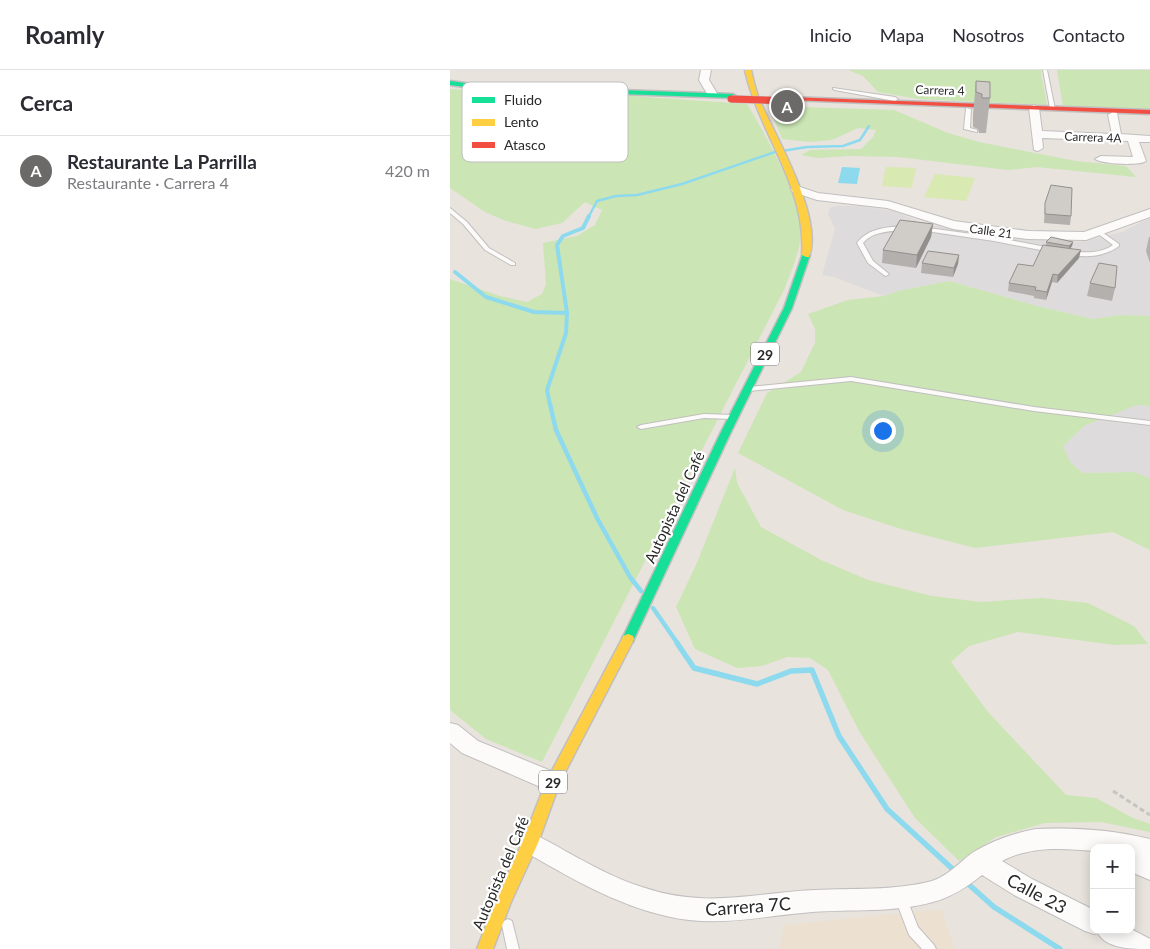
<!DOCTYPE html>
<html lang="es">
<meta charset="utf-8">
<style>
:root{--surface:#fff;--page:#f2f2f3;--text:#2b2b33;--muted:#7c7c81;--line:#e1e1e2;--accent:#6c6a68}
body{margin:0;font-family:Lato,sans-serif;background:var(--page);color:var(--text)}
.controls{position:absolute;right:15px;bottom:15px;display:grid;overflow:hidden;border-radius:10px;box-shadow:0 2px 12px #0003}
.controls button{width:45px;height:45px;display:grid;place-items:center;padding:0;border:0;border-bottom:1px solid var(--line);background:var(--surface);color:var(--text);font:25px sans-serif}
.you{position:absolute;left:432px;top:360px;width:18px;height:18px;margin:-12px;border:4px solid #fff;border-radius:50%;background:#1a73e8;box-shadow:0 0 0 8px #1a73e833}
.badge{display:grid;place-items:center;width:32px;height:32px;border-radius:50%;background:var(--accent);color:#fff;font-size:16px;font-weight:700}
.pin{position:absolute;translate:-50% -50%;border:2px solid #fff;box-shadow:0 1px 5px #0006}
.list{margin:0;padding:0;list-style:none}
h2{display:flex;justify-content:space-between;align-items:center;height:65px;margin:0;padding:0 20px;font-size:21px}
h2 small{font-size:16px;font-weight:400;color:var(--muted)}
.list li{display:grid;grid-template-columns:32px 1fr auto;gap:15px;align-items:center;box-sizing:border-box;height:70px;padding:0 20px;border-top:1px solid var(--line)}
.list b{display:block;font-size:19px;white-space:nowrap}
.list p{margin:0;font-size:16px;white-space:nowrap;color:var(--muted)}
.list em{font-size:16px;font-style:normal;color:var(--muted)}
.map{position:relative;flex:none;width:700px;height:879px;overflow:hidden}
header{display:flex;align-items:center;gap:30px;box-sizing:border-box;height:70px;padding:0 25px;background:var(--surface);border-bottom:1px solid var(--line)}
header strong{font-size:24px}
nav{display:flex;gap:28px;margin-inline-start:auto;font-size:18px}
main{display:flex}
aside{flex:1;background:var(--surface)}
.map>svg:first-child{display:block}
.industrial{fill:#dedbdd}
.education{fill:#ece1d1}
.green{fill:#cbe5b4}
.pitch{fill:#d8e9b1}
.water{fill:#8ddaee}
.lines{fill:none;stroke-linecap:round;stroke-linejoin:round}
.stream-far3{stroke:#8ddaee;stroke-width:2.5}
.stream-far2{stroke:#8ddaee;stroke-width:4}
.stream-far1{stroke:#8ddaee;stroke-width:4.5}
.stream{stroke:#8ddaee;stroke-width:5.5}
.lane-casing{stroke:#c1bfbf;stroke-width:2}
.street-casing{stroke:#c1bfbf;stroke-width:2}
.fast-casing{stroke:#c1bfbf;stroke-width:3}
.slow-casing{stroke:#c1bfbf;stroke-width:3}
.jam-casing{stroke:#c1bfbf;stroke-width:3}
.path{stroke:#c4c4c3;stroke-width:3;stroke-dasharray:5 3;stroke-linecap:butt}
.lane{fill:#fcfbfa;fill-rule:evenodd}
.street{fill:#fcfbfa;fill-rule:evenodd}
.fast{fill:#16e098;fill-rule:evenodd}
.slow{fill:#ffcf43;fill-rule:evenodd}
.jam{fill:#f24e42;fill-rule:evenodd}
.jam-bridge-casing{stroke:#c1bfbf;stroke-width:8;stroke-linecap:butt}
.jam-bridge{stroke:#f24e42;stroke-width:7}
.wall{fill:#b3b0ad}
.shaded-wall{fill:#92908d}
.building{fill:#d0cdc9;stroke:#92908d}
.labels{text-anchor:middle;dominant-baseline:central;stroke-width:4.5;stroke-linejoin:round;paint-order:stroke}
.far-street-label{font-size:12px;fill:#292929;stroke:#fff}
.shield{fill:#fff;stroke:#696969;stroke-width:1}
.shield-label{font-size:14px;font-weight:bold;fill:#292929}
.street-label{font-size:15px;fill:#292929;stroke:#fff}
.near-street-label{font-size:18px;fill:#292929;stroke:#fff}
.key{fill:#fff;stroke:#bfbfbf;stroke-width:1}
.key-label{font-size:14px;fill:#292929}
</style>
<header>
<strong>Roamly</strong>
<nav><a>Inicio</a><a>Mapa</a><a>Nosotros</a><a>Contacto</a></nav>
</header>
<main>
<aside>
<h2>Cerca<small></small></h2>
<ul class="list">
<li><span class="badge">A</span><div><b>Restaurante La Parrilla</b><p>Restaurante · Carrera 4</p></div><em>420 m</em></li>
</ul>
</aside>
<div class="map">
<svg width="700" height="879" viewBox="0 0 700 879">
<rect width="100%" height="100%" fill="#e8e3dd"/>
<g class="industrial">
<polygon points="385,136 411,136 443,141 473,153 564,168 630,172 672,162 700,148 700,246 670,245 643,249 587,236 499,211 448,221 434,226 384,207 372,205 385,159 378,144 380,138"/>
<polygon points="687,335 700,336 700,408 683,402 633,403 620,392 613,376 634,356"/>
</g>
<polygon class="education" points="491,839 505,879 329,879 334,855"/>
<g class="green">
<polygon points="398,0 592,0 591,3 597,35 468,29 428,22 413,6"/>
<polygon points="607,0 700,0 700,39 613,36"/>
<path d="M0 19 60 24 181 26 297 34C315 63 348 124 351 157 352 178 341 201 334 220L92 692 36 669 0 640V209L50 226 77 232 92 224 96 214 93 173 127 166 145 155 152 140 135 132 112 153 86 159 56 151 35 142 0 118Z"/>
<polygon points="319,36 444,40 498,63 529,72 626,91 676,96 686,107 587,97 558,100 448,87 399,86 367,88 351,85 360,80 411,79 423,67 426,60 408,58 382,70 360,72 332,69"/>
<polygon points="499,211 587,236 643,249 670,245 700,246 700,336 687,335 634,356 613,376 620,392 633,403 683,402 700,408 700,480 663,462 525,478 451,459 393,440 288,383 317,323 351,302 365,273 365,259 358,244 398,230 434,226 448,221"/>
<polygon points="285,398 287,413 311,457 371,490 418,510 482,526 531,532 592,528 638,533 684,556 698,574 664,575 568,562 519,576 501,592 538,642 616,725 646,728 683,748 700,754 700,762 651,752 595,753 546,767 509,791 465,748 409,661 378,600 360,588 337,587 312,596 287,598 245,579 226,537 246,495"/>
</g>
<g class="pitch">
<polygon points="436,97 466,98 462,118 432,116"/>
<polygon points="485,104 525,108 516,131 474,127"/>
</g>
<polygon class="water" points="392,97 410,98 407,114 388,113"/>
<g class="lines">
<g class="stream-far3">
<polyline points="332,81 357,77 393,76 410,70 419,56"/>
<polyline points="138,148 147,131 166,126 187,125 232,114 325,82"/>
</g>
<g class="stream-far2">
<polyline points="5,202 36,227 84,242 117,243"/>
<polyline points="100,335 97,320 116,263 117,243 107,175 113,166 133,158 139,146"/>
</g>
<g class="stream-far1">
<polyline points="100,334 106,360 147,448 180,507 191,521"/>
<polyline points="203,538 228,574"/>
</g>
<g class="stream">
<polyline points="227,573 244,598 307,614 341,601 362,600 389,666 437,739 507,803"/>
<polyline points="516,812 544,837 610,879"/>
</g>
<g class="lane-casing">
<g id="lane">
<polygon points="593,0 597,0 605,39 600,38"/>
<polygon points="79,18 83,19 79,34 78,51 93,75 115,84 115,86 111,86 89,77 72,51 73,34"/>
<polygon points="383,18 445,27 448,29 445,31 385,20 383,19"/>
<polygon points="516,38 521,39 520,58 527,60 527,62 514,59"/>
<polygon points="0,138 17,152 39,178 65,193 65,195 61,195 35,180 13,154 0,143"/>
<path d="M455 156 458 158 457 159C442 162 424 160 413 173L423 191 439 204 436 206 434 205 418 193 407 173C418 158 438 157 455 156Z"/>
<polygon points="471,157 544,167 601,178 604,180 601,182 544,171 469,160 468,159"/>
<path d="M649 160 669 174V176C654 187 635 188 617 184V182L619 181C634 183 650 184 663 175L647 163V161Z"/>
<polygon points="401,307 584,337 700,351 700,355 584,341 401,311 299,321 295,319 299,317"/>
<polygon points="254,344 283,345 287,347 283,349 254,348 191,359 187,357 191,355"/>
<polygon points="451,822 455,824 468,857 484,875 486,879 472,879 459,865 445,828 447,824"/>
<polygon points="58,849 62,851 69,879 57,879 52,855 54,851"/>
</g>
</g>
<g class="street-casing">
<g id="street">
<polygon points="251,0 261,0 259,10 268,25 267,27 259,27 249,10"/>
<path d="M584 35 589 38 592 61 662 64 658 45 663 42 667 43 671 64 700 66V72H689L696 91C690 96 651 94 645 89L651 86 683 87 678 71 592 68 593 78 588 81 584 80 579 38Z"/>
<polygon points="347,116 368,123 438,131 504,151 578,161 634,162 700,139 700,147 636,170 578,169 503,159 437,138 367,130 343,122 341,120 343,118"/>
<polygon points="0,653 8,655 28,671 111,705 114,712 111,719 103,721 95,719 12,683 0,673"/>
<path d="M586 759C623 757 664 760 700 769V810L681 802V778H644V781C612 778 580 776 552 791L582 809 644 840V860L681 859 700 869V879C683 879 656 879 648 863L644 864 635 861 564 825 532 805C517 817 502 827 483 832 443 843 403 839 362 842 313 846 265 858 216 846 164 834 117 806 72 780L68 773 72 766 80 763C93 768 105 775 117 782 141 795 166 809 192 817 257 839 301 823 365 820 404 818 444 821 482 811 498 806 510 792 522 783 541 771 564 763 586 759Z"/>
</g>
</g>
<g class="fast-casing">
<g id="fast">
<polygon points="0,11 30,15 283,24 286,26 283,28 30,19 0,15"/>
<polygon points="353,183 356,183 360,185 342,238 280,364 184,569 183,572 173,572 172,569 270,364 334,238"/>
</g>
</g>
<g class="slow-casing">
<g id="slow">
<path d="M295 0H301C303 9 305 18 308 26 324 65 374 146 359 187H356L352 185C357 117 309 64 295 0Z"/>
<polygon points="178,564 183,566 184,569 110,712 88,773 61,832 43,879 27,879 45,832 72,773 96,712 172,569 173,566"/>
</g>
</g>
<g class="jam-casing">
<polygon id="jam" points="338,27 700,40 700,44 340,30 338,29"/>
</g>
<polyline class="path" points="663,721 700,745"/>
<use href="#lane" class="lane"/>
<use href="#street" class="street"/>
<use href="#fast" class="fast"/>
<use href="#slow" class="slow"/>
<use href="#jam" class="jam"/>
<g class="jam-bridge-casing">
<polyline id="jam-bridge" points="281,29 340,31"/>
</g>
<use href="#jam-bridge" class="jam-bridge"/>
</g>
<g class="wall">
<polygon points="526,11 540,28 536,63 529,63 528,59 523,57 523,45"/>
<polygon points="595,133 621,146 620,155 594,153"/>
<polygon points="483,154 481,167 466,198 432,193 433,180"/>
<polygon points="699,167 700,167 700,193 696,181"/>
<polygon points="596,172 623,172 622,176 620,179 629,188 607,213 602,212 596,230 584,228 584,226 558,221 559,213 583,196 596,176"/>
<polygon points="509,185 508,194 503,207 471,203 472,193"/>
<polygon points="640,213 665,218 662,231 637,226"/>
</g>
<g class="shaded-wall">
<polygon points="483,154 481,167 466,198 467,185"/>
<polygon points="623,172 622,176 619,180 619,176"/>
<polygon points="631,180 629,188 607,213 608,205"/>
<polygon points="509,185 508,194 503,207 504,198"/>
<polygon points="603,204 602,212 596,230 597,222"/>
</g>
<g class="building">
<polygon points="526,11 540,12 540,28 532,28 532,24 526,22"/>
<polygon points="601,115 622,118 621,146 595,144 595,133"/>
<polygon points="450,150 483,154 467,185 433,180"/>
<polygon points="601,167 623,172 619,176 596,172"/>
<polygon points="593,175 631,180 608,205 603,204 597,222 585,220 586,217 559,213 568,194 583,196"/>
<polygon points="478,181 509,185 504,198 472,193"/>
<polygon points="649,193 667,196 665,218 640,213"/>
</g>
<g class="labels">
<g class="far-street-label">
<text transform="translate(490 20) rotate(2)">Carrera 4</text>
<text transform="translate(643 67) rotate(2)">Carrera 4A</text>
<text transform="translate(541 161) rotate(8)">Calle 21</text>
</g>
<g class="shield">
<rect x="301" y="272.5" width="28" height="23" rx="4"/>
<rect x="89" y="700.5" width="28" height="23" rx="4"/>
</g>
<g class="shield-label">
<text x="315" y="284">29</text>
<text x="103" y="712">29</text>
</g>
<g class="street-label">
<text transform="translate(224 437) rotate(-65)">Autopista del Café</text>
<text transform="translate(50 803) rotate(-67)">Autopista del Café</text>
</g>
<g class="near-street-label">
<text transform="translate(587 823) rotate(28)">Calle 23</text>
<text transform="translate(298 836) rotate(-4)">Carrera 7C</text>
</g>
</g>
<rect x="12" y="12" width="166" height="80" rx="8" class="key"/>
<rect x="22" y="27" width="23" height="6" fill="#16e098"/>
<rect x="22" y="49" width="23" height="7" fill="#ffcf43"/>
<rect x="22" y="72" width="23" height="6" fill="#f24e42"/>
<g class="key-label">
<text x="54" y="35">Fluido</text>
<text x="54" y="57">Lento</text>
<text x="54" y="80">Atasco</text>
</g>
</svg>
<div class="controls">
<button>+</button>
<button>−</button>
</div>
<div class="you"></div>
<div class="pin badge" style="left:337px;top:36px">A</div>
</div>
</main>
